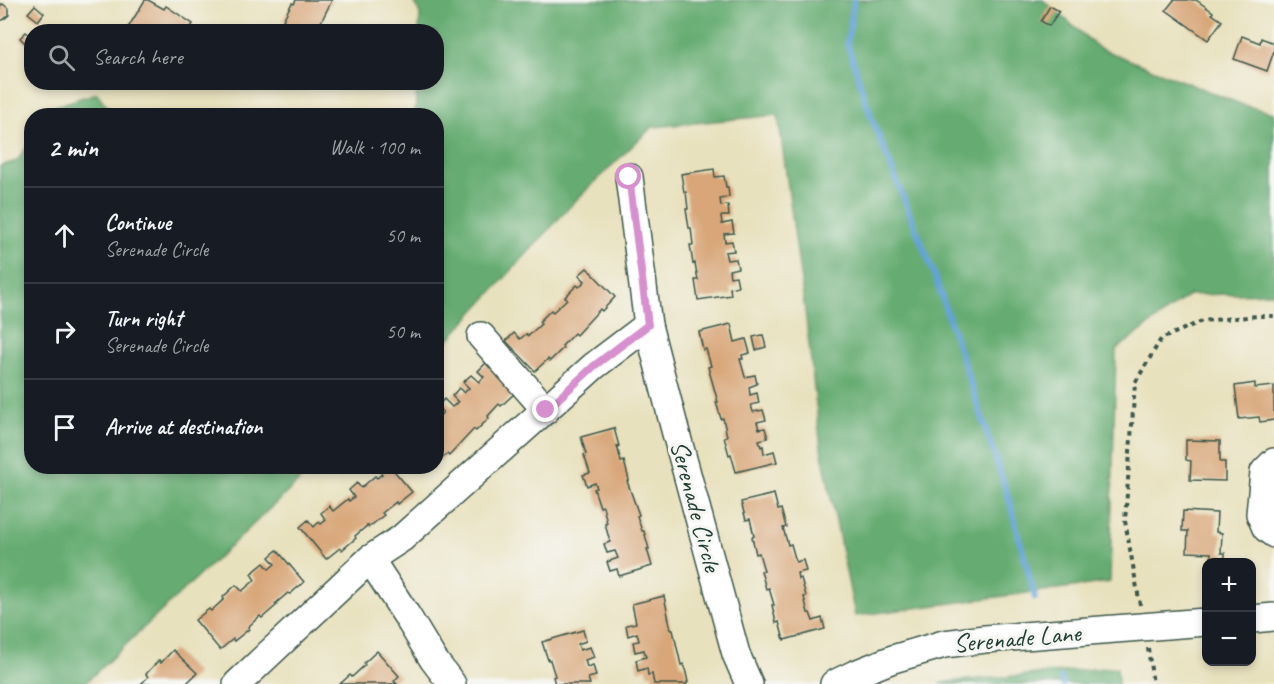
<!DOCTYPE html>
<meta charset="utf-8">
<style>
:root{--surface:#171b24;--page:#242831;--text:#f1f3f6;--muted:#9ea1a6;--line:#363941}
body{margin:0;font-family:Caveat,sans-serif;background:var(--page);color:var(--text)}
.controls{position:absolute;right:18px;bottom:18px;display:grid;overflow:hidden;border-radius:12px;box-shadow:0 3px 9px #0003}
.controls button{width:54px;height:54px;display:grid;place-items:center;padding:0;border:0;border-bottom:2px solid var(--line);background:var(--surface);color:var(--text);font:30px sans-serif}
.stop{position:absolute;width:18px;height:18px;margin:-14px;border:4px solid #d690ce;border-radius:50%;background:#fff}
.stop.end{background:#d690ce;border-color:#fff;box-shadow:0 2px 6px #0008}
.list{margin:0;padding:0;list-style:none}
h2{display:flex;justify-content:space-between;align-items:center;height:78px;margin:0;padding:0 24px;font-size:26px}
h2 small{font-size:20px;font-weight:400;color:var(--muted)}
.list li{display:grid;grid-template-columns:39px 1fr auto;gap:18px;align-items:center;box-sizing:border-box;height:96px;padding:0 24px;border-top:2px solid var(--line)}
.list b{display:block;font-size:22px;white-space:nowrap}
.list p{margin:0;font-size:20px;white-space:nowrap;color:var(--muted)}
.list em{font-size:20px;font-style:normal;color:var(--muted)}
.icon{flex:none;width:33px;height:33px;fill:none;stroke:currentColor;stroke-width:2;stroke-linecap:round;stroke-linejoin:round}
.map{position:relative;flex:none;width:1274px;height:684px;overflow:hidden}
.search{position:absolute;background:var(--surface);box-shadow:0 3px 9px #0003;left:24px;top:24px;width:420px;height:66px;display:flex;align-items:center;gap:15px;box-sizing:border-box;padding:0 21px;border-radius:24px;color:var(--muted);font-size:22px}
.panel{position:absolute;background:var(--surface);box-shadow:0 3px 9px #0003;left:24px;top:108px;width:420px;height:366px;border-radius:24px}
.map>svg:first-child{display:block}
.forest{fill:#66ac72;stroke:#427453;stroke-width:1.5}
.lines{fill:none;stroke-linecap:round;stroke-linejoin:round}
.stream{stroke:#63a3d6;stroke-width:6}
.building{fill:#d8a678}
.minor-casing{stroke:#3d5649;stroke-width:30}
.path{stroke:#3d5649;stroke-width:4;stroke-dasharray:4.5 4.5;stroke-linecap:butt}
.minor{stroke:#fff;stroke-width:27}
.route{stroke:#d690ce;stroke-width:8}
.labels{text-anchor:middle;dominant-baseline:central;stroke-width:6;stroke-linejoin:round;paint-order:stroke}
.street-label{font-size:26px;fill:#1f3d34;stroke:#f6f6f2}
</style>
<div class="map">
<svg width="1274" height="684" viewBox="0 0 1274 684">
<rect width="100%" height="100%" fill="#f6f6f2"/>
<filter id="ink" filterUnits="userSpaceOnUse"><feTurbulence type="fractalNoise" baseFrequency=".0167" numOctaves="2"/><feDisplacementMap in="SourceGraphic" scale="12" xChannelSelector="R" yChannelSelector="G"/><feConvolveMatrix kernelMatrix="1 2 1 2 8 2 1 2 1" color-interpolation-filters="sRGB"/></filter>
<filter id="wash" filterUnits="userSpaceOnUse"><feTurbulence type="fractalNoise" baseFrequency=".008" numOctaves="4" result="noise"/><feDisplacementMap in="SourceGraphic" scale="24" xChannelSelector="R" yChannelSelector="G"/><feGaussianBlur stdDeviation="1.35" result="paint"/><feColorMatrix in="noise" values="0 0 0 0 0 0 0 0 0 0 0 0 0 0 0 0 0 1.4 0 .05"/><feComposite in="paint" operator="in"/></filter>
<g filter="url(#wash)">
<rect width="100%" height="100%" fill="#e8e1bd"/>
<g class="forest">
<polygon points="414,0 1043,0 1099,48 1243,105 1274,113 1274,293 1189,295 1116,350 1110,582 855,616 821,448 805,310 778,115 652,127 574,202 449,339 437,352 436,116 415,115 417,83 436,82 436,32 419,31 420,14"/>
<polygon points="97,93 113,115 49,115 56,106"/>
<polygon points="31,141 32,466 314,467 84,684 0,684 0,166 17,161"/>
<polygon points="1117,667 1118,684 939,684 947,682"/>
</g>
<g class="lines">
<g class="stream">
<polyline points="854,0 847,43 871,117 934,274 1009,499 1035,598"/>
<polyline points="1061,678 1063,684"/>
</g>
</g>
<g id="blocks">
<g class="building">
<polygon points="145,0 148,0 164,9 166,6 193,24 188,32 138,32 129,26"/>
<polygon points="296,0 332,0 316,32 304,32 283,20 292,3 294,4"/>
<polygon points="1174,0 1196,0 1213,12 1212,14 1222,21 1208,40 1166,10"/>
<polygon points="0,3 2,5 3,4 9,9 9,15 3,20 0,20"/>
<polygon points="35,5 44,13 38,21 28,13"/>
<polygon points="1050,6 1059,11 1049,26 1041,21"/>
<polygon points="26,32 32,37 32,42 28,46 20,38"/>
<polygon points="1242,36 1260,43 1261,38 1274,43 1274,51 1267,71 1234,59"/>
<polygon points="714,169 715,177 724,176 726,187 728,187 729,197 720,199 721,206 728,205 729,216 721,216 722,224 732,222 734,233 724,234 725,242 732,241 734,251 725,252 727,260 736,259 738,268 729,270 730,277 736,276 738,286 730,288 731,295 698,300 695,280 698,280 695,263 693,264 690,245 693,245 691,228 689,228 686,209 688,209 686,192 684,192 681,174"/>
<polygon points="587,268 615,297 602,311 600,309 576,335 574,333 562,346 563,348 550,361 548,359 535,371 506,341 514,333 520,339 526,334 528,336 541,324 539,322 551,310 553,312 567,299 565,297 577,285 579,287 585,281 579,275"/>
<polygon points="731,324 735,342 746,339 750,353 742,355 743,359 740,359 745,377 755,375 757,384 749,387 750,395 757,393 759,403 751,405 753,412 763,410 766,420 757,422 759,429 765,428 768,438 759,440 761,447 763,446 764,454 774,451 777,462 736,472 731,454 729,455 724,437 727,436 723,418 721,419 716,402 718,402 708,367 711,366 706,349 703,350 699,332"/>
<polygon points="763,335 766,347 756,350 753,337"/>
<polygon points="486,363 515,393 501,406 499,404 488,416 489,418 476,431 474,429 449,456 447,454 436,464 436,416 438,418 443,412 437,407 444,399 452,407 458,402 452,396 459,388 464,393 469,388 463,382 471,375 479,382 484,377 478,371"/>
<polygon points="1255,383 1255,388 1274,386 1274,420 1260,422 1259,417 1239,419 1235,386"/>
<polygon points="614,428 619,446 617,446 621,462 624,461 629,480 627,481 639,515 637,516 642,531 644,531 649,549 647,549 652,566 619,576 617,569 610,571 607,562 618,558 615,551 607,553 604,544 610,542 605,524 607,523 603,506 600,507 594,489 597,488 595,483 587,486 583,475 590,473 584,455 586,454 581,437"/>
<polygon points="1186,440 1220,441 1220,462 1225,462 1225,481 1190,480 1191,461 1186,460"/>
<polygon points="376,466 390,466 412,492 397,504 396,502 382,513 384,515 369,527 368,525 355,536 356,538 342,550 340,548 326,559 300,527 308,520 314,527 319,522 321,524 326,520 321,513 329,506 333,511 348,499 349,501 354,497 349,490 357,483 361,488 375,476 377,478 382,474"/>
<polygon points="774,494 778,510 781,509 786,527 783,528 788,545 791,544 796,562 803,560 806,571 797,573 798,579 801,578 806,596 804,597 808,613 810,613 813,621 822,618 825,629 784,640 779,622 776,623 772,605 774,605 769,588 766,589 761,571 764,571 759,553 756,554 752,537 754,536 750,519 746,520 741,502"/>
<polygon points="1183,511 1217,513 1216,532 1222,533 1221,553 1225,553 1225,558 1211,557 1211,553 1187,552 1188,531 1182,531"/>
<polygon points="277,550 304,582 290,594 288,593 275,604 277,605 262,618 260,616 248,627 249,629 234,641 233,639 220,650 195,620 209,609 211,611 224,599 223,597 236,585 242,591 255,580 251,574 264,563 269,569 275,564 269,557"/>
<polygon points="664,596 671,630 673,630 681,665 684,664 688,682 687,682 687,684 654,684 652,674 648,675 647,668 638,671 636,660 646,657 644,650 635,652 633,642 639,641 637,633 628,636 626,625 636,623 632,604"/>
<polygon points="583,630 586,641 578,644 580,650 590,647 594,657 585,660 587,667 593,665 596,676 588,678 590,684 555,684 553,677 555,676 550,660 548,660 542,642"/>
<polygon points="173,650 197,673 186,684 141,684 148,677 146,674 159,660 161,663"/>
<polygon points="377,651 399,676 394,681 397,684 340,684 350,675 352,677 365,665 364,663"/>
</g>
</g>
</g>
<g filter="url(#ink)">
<use href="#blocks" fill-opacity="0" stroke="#3d5649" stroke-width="1.5"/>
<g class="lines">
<g class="minor-casing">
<g id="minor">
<polyline points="629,177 648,325 674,426 736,654 749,684"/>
<polyline points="481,336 546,410"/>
<polyline points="1274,462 1264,472 1260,514 1266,528 1274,534"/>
<polyline points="370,559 407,616 433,659 452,684"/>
<polyline points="1252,619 1274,617"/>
<polyline points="237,684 370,559 402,538 594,366 648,325"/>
<polyline points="834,684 855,674 893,659 944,644 985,639 1206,622"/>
</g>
</g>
<g class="path">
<polyline points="1140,605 1125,521 1135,383 1161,339 1202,321 1258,316 1274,316"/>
<polyline points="1148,648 1153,684"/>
</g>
<use href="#minor" class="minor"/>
</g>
</g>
<g class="lines" filter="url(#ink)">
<polyline class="route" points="546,410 594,366 648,325 629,177"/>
</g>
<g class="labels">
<g class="street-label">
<text transform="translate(696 506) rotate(75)">Serenade Circle</text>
<text transform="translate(1017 638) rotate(-5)">Serenade Lane</text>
</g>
</g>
</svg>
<div class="controls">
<button>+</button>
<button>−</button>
</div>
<div class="stop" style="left:629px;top:177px"></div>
<div class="stop end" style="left:546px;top:410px"></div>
<div class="search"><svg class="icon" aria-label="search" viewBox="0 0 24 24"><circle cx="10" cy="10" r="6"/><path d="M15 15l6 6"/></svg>Search here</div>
<section class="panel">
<h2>2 min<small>Walk · 100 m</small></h2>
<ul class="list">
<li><svg class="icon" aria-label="ahead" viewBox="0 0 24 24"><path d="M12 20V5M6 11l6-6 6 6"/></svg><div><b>Continue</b><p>Serenade Circle</p></div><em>50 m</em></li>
<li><svg class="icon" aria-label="right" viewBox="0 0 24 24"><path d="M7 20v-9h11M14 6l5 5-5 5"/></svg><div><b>Turn right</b><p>Serenade Circle</p></div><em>50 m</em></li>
<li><svg class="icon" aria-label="arrive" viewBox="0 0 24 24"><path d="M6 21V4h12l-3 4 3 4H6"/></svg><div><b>Arrive at destination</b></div></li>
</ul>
</section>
</div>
